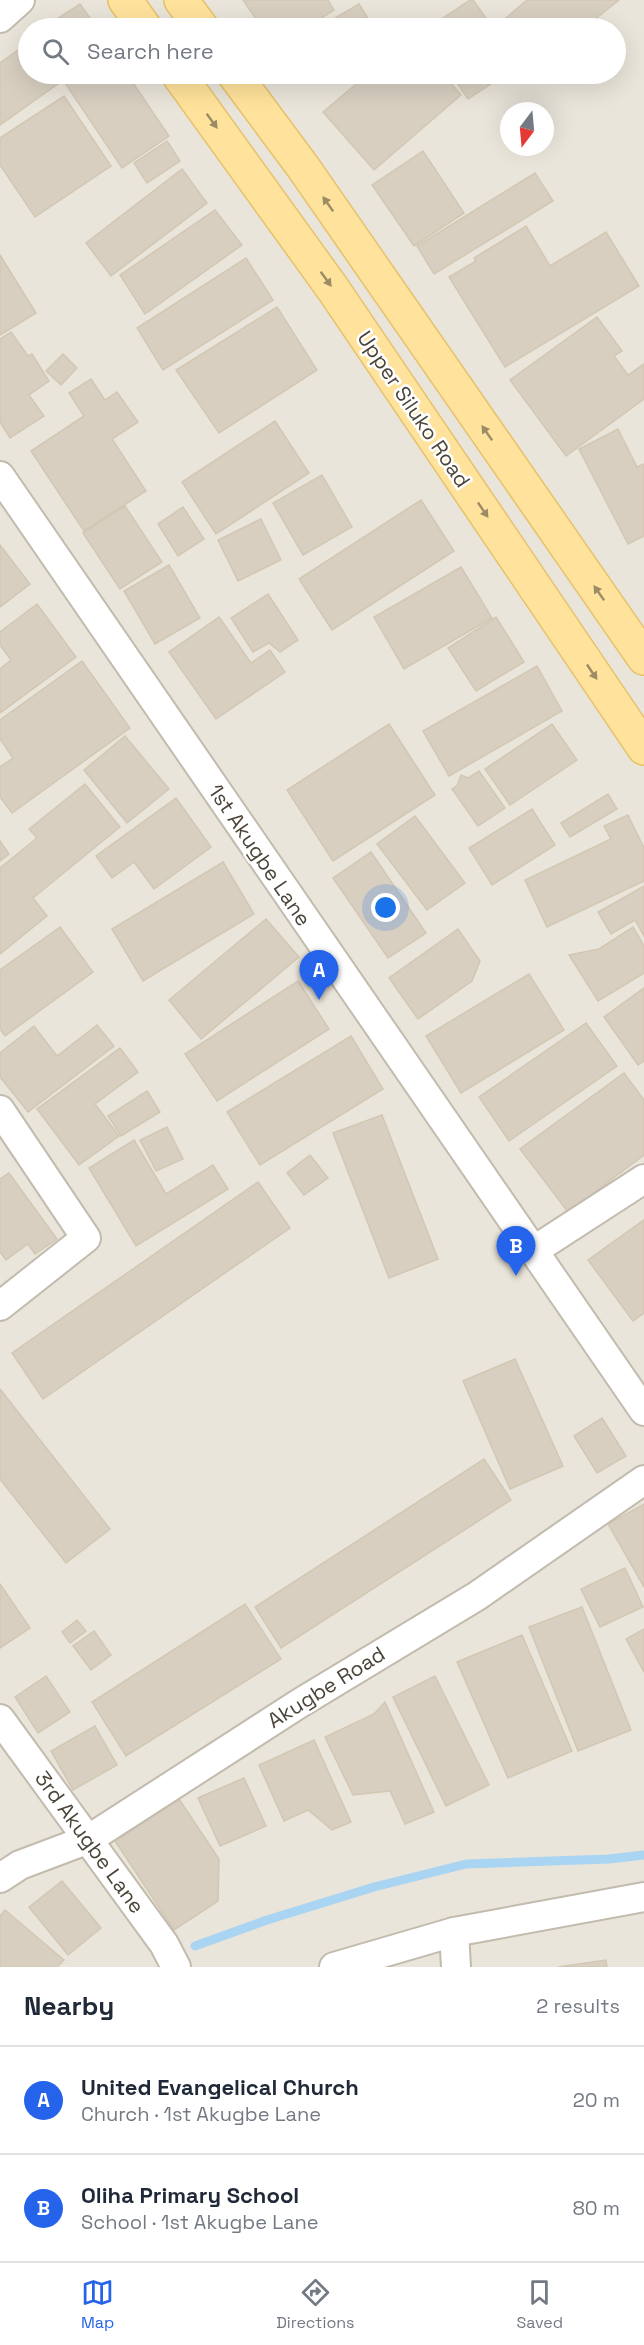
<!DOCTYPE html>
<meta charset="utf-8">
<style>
:root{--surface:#fff;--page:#f2f2f3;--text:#1f2937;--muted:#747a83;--line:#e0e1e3;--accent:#2563eb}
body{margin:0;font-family:"Space Grotesk",sans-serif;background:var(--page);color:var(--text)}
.compass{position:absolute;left:500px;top:102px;width:54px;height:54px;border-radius:50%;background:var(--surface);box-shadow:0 6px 24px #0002;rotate:196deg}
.you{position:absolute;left:386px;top:908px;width:21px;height:21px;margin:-15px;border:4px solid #fff;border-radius:50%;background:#1a73e8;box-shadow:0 0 0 9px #1a73e833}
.badge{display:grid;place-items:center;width:39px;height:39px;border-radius:50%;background:var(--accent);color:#fff;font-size:20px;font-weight:700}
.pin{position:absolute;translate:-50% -50px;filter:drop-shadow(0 2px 3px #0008)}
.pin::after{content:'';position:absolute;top:32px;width:21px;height:18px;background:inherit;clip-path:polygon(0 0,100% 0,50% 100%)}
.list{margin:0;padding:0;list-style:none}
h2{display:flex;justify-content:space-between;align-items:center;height:78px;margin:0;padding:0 24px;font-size:26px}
h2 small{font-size:20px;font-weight:400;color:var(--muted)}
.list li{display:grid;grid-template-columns:39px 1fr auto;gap:18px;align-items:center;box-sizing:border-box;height:108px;padding:0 24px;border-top:2px solid var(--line)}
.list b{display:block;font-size:22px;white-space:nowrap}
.list p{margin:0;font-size:20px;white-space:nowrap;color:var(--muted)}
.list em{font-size:20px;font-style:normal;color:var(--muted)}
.icon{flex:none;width:33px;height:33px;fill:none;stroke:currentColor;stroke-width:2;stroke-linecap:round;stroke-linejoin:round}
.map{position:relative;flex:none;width:644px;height:1967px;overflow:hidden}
.search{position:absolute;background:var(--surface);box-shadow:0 6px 24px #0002;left:18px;right:18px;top:18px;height:66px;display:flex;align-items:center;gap:15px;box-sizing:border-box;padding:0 21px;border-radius:33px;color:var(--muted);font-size:22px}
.sheet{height:294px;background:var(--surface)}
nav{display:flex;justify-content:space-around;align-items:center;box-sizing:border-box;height:84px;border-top:2px solid var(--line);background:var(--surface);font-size:16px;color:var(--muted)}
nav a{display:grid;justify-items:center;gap:3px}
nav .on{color:var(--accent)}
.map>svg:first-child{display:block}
.residential{fill:#eae5da;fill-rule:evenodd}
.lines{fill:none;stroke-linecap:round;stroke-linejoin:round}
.stream{stroke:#a9d4f2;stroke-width:9}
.building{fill:#d8cfc1;stroke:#d3c7b4;stroke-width:1.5}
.street-casing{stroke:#c2bbae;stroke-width:32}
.primary-casing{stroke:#e6c16a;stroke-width:36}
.street{stroke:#fff;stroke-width:28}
.primary{stroke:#ffe39c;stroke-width:33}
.oneway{fill:#9c8c66}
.labels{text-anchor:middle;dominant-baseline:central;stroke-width:5;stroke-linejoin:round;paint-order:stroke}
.street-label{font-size:21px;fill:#4b4439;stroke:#fff}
</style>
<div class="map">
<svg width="644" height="1967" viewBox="0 0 644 1967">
<rect width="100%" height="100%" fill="#f6f3ec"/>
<path class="residential" d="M0 0H644V1967H0ZM28 28H616V74H28ZM509 111H545V147H509Z"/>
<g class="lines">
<polyline class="stream" points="195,1946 267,1920 374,1887 466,1864 609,1859 644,1855"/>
</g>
<g class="building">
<polygon points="243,0 328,0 334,10 306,28 262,28"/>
<polygon points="470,0 473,0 493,28 428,28"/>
<polygon points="527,0 619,0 584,28 503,28 499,24"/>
<polygon points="80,4 97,28 43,28"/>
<polygon points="359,4 374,28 318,28"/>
<polygon points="28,43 28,74 52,74 59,83 0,125 0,63"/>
<polygon points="59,74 127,74 169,136 122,168"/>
<polygon points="368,74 443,74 461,95 374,170 323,112"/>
<polygon points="451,74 506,74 468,99"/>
<polygon points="64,96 111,166 35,217 0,165 0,138"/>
<polygon points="167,141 180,161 147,183 134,163"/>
<polygon points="423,151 464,213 414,246 372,185"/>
<polygon points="182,169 207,203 111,276 86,243"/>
<polygon points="535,173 553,201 434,274 417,246"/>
<polygon points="215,210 242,245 145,314 120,275"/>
<polygon points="526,226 550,266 606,232 639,286 505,367 449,277 476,261 474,258"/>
<polygon points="0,255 36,313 0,335"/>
<polygon points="246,258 273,300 163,370 137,328"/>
<polygon points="277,307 317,370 219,433 176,370"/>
<polygon points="597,317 622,351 614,356 628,375 644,364 644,399 566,456 510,380"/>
<polygon points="11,332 28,356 32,354 49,381 29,395 44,416 10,438 0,422 0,339"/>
<polygon points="63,354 77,368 61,385 46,371"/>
<polygon points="91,379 105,400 117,392 138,422 112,439 146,491 84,531 31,451 84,416 69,393"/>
<polygon points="275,421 309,473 216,534 182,482"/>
<polygon points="618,429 637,467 644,464 644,536 628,544 579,449"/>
<polygon points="322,475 352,527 303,555 273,503"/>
<polygon points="421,500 454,551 332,630 299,579"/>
<polygon points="125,506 162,562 120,589 83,533"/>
<polygon points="183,507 204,539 178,556 158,524"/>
<polygon points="261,519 281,560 238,581 218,540"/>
<polygon points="0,545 30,584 0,607"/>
<polygon points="169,565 200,618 155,644 124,591"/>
<polygon points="461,567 492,618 404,669 374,617"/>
<polygon points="268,594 298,640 280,652 269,643 253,652 231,618"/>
<polygon points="37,604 76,657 0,713 0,669 11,660 0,645 0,632"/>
<polygon points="219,617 251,663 270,650 285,672 216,719 169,652"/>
<polygon points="496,617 524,662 476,691 448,648"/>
<polygon points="82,661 130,728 12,813 0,797 0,767 13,758 0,739 0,720"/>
<polygon points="537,666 562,711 449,776 423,731"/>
<polygon points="389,724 435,795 333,861 287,790"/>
<polygon points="552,724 577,760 510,805 485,769"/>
<polygon points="125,736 169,789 127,823 84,770"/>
<polygon points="479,771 505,808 478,826 452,789 457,786 461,775 468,778"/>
<polygon points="85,784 120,827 33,898 47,916 0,954 0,868 37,838 29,829"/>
<polygon points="608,794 617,809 570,837 561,823"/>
<polygon points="176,798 211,847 154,889 134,862 112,878 96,856"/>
<polygon points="532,809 555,845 492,885 469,848"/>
<polygon points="628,815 644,848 644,881 547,927 525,880 611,839 604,826"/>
<polygon points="415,816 465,883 427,910 377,844"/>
<polygon points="0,841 9,854 0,861"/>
<polygon points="371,852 426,933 388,958 333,878"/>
<polygon points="223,862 254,914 143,981 112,929"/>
<polygon points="644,886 644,936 635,920 611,934 598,912"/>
<polygon points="266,919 299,957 201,1039 169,1000"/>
<polygon points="60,927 93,972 5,1036 0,1029 0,970"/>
<polygon points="633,927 644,946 644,973 598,1001 569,955 599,949"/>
<polygon points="458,929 480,961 472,981 418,1019 389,978"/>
<polygon points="529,974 564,1030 461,1093 426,1036"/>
<polygon points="298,981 329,1029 217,1101 185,1054"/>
<polygon points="644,988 644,1061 638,1065 604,1017"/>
<polygon points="586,1023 617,1066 509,1141 479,1097"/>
<polygon points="97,1025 114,1046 28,1112 0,1077 0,1053 34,1026 57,1056"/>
<polygon points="351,1036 383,1089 260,1165 227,1112"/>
<polygon points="120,1048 138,1072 95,1104 119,1136 79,1165 37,1109"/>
<polygon points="624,1073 644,1100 644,1155 568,1212 520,1149"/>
<polygon points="147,1091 160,1112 121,1136 108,1116"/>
<polygon points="382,1115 438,1259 389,1278 333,1133"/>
<polygon points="167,1127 183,1159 156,1171 140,1140"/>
<polygon points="134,1140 166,1194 213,1165 228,1189 136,1246 89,1168"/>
<polygon points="310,1155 328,1178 304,1195 287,1173"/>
<polygon points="9,1173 57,1239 35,1254 28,1244 6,1260 0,1252 0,1179"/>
<polygon points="258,1182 290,1228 43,1399 12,1353"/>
<polygon points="644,1220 644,1313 633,1321 588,1260"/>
<polygon points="515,1359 563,1466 510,1489 463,1381"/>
<polygon points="0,1389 110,1529 66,1563 0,1479"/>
<polygon points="602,1418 626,1456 597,1473 574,1436"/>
<polygon points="484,1459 511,1500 281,1648 255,1607"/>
<polygon points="644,1504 644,1587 608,1524"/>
<polygon points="625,1568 643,1607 600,1627 581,1589"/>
<polygon points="0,1584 30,1628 0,1648"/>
<polygon points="245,1604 281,1659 126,1756 92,1702"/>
<polygon points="582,1607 631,1730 578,1751 529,1627"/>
<polygon points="77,1620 86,1631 70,1643 62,1632"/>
<polygon points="644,1629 644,1672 626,1639"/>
<polygon points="94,1631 111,1655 91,1670 73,1646"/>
<polygon points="522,1635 572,1751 508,1778 457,1662"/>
<polygon points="46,1676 70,1712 38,1733 15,1697"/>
<polygon points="435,1676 489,1785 446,1806 393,1697"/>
<polygon points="385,1702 434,1812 405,1824 390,1791 353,1795 325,1737 374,1714"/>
<polygon points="95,1726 117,1765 73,1790 51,1751"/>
<polygon points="314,1740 351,1822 332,1830 308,1810 284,1821 259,1765"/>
<polygon points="244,1778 266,1826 220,1846 198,1798"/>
<polygon points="179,1799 219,1859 218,1901 174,1930 115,1841"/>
<polygon points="62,1881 101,1928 68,1955 29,1907"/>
<polygon points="5,1910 64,1960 57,1967 0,1967 0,1916"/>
<polygon points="606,1960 607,1967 558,1967"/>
</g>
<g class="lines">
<g class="street-casing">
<g id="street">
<polyline points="0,18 20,0"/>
<polyline points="0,476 644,1411"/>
<polyline points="0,1110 86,1238 0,1306"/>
<polyline points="533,1251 644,1179"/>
<polyline points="0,1719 164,1944 176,1967"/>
<polyline points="0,1878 20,1865 89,1839 300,1703 477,1596 644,1480"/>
<polyline points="334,1967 454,1932"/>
<polyline points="456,1967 454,1932 644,1897"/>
</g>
</g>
<g class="primary-casing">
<g id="primary">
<polyline points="125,0 145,28"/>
<polyline points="181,0 202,28"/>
<polyline points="178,74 333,289 644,748"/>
<polyline points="234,74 303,167 644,658"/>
</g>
</g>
<use href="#street" class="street"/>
<use href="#primary" class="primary"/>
</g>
<defs><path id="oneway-solid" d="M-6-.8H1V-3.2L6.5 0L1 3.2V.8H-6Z" transform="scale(1.5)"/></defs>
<g class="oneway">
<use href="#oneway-solid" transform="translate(212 121) rotate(54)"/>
<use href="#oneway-solid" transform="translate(328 204) rotate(-125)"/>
<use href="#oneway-solid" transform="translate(326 279) rotate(54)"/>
<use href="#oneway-solid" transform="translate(487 433) rotate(-125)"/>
<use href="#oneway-solid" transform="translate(483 510) rotate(56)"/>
<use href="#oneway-solid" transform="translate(599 593) rotate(-125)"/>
<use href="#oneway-solid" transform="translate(592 672) rotate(56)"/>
</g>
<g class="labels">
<g class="street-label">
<text transform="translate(414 409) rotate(56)">Upper Siluko Road</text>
<text transform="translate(260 855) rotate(56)">1st Akugbe Lane</text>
<text transform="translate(326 1687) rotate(-32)">Akugbe Road</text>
<text transform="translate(90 1842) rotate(54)">3rd Akugbe Lane</text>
</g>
</g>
</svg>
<svg class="compass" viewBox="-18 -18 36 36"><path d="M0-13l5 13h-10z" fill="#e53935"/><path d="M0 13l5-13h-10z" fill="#747a83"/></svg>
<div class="you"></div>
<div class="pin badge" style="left:319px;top:1000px">A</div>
<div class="pin badge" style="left:516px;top:1276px">B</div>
<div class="search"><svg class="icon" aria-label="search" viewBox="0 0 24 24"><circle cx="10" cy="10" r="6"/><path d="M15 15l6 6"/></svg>Search here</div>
</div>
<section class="sheet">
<h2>Nearby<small>2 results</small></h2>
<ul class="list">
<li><span class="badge">A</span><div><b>United Evangelical Church</b><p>Church · 1st Akugbe Lane</p></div><em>20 m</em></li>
<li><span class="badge">B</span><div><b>Oliha Primary School</b><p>School · 1st Akugbe Lane</p></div><em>80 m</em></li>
</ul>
</section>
<nav>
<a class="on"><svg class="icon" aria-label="map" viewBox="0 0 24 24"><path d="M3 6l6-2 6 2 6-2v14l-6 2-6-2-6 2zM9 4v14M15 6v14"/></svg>Map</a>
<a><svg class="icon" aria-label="directions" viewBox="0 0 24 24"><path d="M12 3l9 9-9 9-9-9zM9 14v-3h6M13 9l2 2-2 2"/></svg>Directions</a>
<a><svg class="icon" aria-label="saved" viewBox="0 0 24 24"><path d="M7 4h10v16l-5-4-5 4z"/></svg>Saved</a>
</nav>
